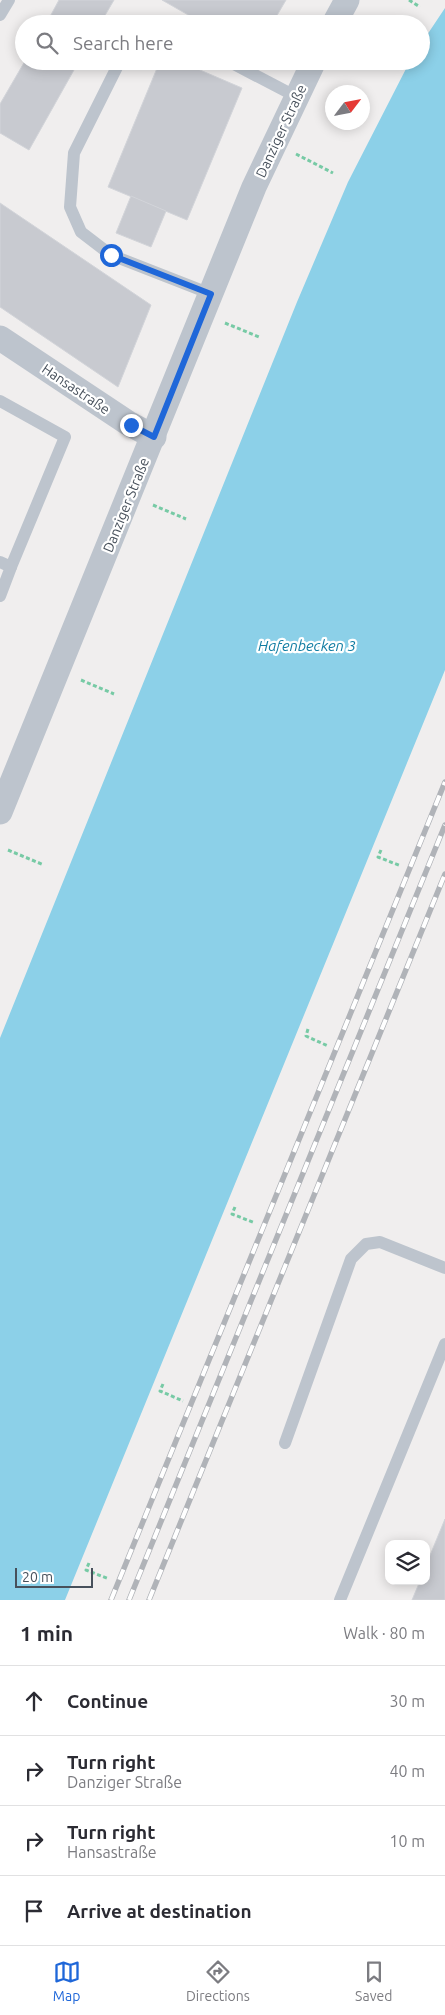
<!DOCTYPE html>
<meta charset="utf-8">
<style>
:root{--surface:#fff;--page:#f7f7f7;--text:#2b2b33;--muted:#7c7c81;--line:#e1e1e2;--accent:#1f67d9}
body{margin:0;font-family:Ubuntu,sans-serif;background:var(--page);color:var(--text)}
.controls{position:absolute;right:15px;bottom:15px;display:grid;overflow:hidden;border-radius:10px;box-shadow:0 2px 12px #0003}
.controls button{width:45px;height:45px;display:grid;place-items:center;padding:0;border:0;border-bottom:1px solid var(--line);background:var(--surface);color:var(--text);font:25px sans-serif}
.compass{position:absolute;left:325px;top:85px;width:45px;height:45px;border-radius:50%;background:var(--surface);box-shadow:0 2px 12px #0003;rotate:58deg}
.scale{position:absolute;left:15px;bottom:12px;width:78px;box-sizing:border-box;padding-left:5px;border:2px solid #47505b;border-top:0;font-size:14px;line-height:18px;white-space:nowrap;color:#47505b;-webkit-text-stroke:4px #fff;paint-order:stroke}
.stop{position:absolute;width:15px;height:15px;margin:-11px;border:4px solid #1f67d9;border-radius:50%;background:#fff}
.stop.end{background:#1f67d9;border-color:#fff;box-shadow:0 1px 5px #0008}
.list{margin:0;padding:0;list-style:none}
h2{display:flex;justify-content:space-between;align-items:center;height:65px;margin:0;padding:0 20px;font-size:21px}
h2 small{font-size:16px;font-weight:400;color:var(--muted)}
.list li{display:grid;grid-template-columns:32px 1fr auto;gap:15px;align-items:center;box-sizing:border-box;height:70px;padding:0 20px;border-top:1px solid var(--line)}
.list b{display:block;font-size:19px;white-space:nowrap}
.list p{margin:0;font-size:16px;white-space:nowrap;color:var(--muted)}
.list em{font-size:16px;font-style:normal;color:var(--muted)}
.icon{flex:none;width:28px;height:28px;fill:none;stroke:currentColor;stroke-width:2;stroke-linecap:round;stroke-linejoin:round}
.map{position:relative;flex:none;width:445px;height:1600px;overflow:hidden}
.search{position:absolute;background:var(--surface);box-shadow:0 2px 12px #0003;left:15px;right:15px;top:15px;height:55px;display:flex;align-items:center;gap:12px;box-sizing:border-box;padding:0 18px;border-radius:28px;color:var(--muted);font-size:19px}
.sheet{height:345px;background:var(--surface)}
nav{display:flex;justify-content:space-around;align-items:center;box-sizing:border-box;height:70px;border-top:1px solid var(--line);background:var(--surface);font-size:14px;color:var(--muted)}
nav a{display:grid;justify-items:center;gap:2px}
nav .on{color:var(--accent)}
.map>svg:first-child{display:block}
.water{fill:#8cd0e8}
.building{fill:#c8cad0;stroke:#d2d4d9}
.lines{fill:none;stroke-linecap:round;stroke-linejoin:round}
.path{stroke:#77caa5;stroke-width:3;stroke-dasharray:4 2.5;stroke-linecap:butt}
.service{stroke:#bdc4cd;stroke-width:12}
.minor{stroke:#bdc4cd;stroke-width:25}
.rail-casing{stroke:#b0b3b8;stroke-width:5.5}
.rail{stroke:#fff;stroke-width:4;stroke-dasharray:11;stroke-linecap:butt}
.route{stroke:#1f67d9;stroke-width:6}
.labels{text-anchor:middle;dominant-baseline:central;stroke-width:4.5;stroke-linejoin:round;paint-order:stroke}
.street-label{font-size:14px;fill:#47505b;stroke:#fff}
.water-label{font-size:15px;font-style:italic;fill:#117da3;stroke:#fff}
</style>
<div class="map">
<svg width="445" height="1600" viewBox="0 0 445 1600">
<rect width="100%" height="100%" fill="#f0eeee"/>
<polygon class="water" points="445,8 445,670 65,1600 0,1600 0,1038 297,302 348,182 410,61 421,61 421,44"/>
<g class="building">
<polygon points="59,0 114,0 100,24 46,24"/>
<polygon points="162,0 286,0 272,24 204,24"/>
<polygon points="25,61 79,61 29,150 0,133 0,104"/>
<polygon points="160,61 179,61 242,88 187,220 108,187"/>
<polygon points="131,196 166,211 151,247 116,233"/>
<polygon points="0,203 151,305 118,387 0,307"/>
<polygon points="445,1519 445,1600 412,1600 420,1581 426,1581 426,1565"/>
</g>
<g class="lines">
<g class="path">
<polyline points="409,0 420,7"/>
<polyline points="296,154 333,173"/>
<polyline points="225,323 259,337"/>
<polyline points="153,505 186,519"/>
<polyline points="81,680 114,694"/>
<polyline points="8,850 44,865"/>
<polyline points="381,850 378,857 401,866"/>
<polyline points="308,1029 306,1036 328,1046"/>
<polyline points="235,1207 232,1214 255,1223"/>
<polyline points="163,1384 160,1391 183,1401"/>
<polyline points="89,1563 86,1570 109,1579"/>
</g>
<g class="service">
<polyline points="0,15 9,0"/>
<polyline points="120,61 74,153 70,207 81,232 111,255 211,294"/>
<polyline points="228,61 297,97"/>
<polyline points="0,401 65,437 11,567"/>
<polyline points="0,562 11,567 0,596"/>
<polyline points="285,1443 351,1259 366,1244 380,1242 445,1268"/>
<polyline points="340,1600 445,1344"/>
</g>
<g class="minor">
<polyline points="334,24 347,0"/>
<polyline points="0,338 128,423 154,437"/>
<polyline points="0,812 254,187 314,61"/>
</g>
<g class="rail-casing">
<g id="rail">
<polyline points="111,1600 445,782"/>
<polyline points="129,1600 445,825"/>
<polyline points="149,1600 445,874"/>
</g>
</g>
<use href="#rail" class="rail"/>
</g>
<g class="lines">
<polyline class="route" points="111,255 211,294 154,437 131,425"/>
</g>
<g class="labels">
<g class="street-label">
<text transform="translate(281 131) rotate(-65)">Danziger Straße</text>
<text transform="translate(76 389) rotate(34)">Hansastraße</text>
<text transform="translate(126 505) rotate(-68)">Danziger Straße</text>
</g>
<g class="water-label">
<text x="307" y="645">Hafenbecken 3</text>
</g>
</g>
</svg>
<div class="controls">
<button><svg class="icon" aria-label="layers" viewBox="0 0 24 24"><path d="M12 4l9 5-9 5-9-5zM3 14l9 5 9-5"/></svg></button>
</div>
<svg class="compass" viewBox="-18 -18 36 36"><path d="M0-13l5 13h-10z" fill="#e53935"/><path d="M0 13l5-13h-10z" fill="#7c7c81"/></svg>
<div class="scale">20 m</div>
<div class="stop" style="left:111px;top:255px"></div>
<div class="stop end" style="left:131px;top:425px"></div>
<div class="search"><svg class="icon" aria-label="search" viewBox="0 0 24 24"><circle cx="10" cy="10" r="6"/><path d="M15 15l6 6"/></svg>Search here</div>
</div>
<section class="sheet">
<h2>1 min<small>Walk · 80 m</small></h2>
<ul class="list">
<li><svg class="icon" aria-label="ahead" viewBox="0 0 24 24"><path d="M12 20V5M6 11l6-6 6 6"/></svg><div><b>Continue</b></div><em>30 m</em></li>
<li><svg class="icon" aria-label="right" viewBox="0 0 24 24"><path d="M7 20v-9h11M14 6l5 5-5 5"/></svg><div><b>Turn right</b><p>Danziger Straße</p></div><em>40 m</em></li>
<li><svg class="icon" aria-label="right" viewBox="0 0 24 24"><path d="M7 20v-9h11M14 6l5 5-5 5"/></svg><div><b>Turn right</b><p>Hansastraße</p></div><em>10 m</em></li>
<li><svg class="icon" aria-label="arrive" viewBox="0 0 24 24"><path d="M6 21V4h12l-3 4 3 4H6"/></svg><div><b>Arrive at destination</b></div></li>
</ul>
</section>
<nav>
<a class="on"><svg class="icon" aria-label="map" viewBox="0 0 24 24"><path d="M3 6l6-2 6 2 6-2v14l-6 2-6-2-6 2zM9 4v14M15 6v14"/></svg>Map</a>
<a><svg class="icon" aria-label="directions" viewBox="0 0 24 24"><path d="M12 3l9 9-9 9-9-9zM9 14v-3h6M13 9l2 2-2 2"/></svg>Directions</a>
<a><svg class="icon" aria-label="saved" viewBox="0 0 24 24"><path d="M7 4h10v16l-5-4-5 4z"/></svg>Saved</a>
</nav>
